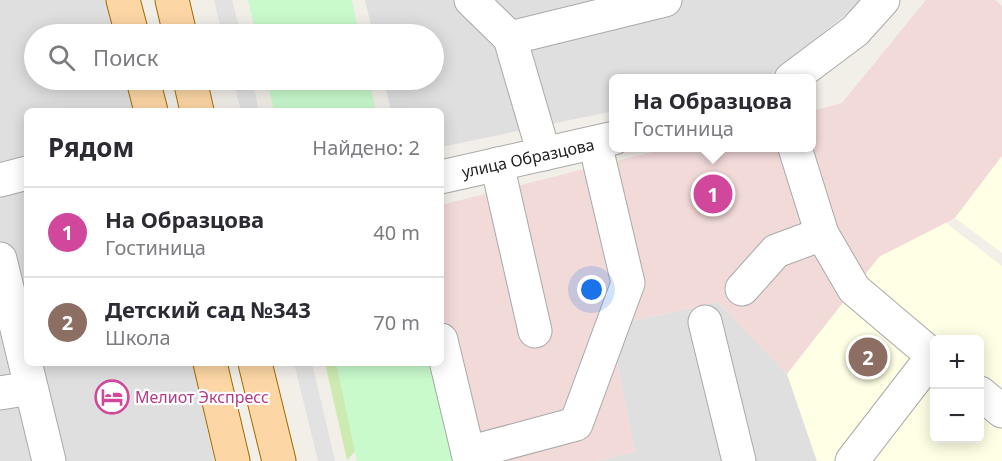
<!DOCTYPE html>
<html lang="ru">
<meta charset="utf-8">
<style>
:root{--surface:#fff;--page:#f2f2f3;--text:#2b2b33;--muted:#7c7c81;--line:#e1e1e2;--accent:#d40000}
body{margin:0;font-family:"Noto Sans",sans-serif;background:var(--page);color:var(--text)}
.controls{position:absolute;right:18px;bottom:18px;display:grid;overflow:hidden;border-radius:9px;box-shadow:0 3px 15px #0003}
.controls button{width:54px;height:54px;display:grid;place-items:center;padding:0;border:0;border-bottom:2px solid var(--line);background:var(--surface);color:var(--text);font:30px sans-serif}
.you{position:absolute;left:592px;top:290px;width:21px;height:21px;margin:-15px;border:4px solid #fff;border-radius:50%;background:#1a73e8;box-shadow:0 0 0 9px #1a73e833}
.badge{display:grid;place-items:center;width:39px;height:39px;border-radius:50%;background:var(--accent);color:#fff;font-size:20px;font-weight:700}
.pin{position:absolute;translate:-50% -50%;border:3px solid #fff;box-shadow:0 2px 6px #0006}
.popup{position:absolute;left:609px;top:74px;width:207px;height:78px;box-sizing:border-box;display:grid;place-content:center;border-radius:9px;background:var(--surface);filter:drop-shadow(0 2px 4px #0005);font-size:20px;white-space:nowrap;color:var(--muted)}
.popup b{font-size:22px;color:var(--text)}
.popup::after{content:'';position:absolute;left:50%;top:100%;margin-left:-12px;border:12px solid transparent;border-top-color:var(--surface)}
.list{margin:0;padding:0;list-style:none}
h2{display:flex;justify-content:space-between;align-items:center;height:78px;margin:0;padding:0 24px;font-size:26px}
h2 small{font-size:20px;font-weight:400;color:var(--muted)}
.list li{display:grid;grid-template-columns:39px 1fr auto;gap:18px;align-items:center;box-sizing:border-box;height:90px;padding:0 24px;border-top:2px solid var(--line)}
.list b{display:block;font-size:22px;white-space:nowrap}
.list p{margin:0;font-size:20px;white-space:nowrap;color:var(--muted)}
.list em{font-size:20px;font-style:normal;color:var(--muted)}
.icon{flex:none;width:33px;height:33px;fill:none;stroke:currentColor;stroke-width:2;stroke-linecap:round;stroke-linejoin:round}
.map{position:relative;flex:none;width:1002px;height:461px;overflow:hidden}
.search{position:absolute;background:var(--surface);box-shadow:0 3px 15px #0003;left:24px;top:24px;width:420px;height:66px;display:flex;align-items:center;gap:15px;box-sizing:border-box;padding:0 21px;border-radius:33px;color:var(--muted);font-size:22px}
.panel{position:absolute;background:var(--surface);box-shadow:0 3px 15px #0003;left:24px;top:108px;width:420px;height:258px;border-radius:9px}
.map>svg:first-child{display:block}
.residential{fill:#e0dfdf}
.commercial{fill:#f2dad9}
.education{fill:#ffffe5;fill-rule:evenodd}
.grass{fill:#cdebb0}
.park{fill:#c8facc}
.parking{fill:#e2e2e2}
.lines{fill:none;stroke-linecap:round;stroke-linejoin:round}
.minor-casing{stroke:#a9a9a9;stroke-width:35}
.major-casing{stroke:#a06b00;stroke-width:35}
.minor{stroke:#fff;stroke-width:33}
.major{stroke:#fcd6a4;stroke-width:33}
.labels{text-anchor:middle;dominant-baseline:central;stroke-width:4.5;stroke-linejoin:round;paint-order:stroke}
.street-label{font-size:16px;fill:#222;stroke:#fff}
.hotel-label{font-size:16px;fill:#b23c85;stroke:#fff;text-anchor:start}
</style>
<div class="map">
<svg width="1002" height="461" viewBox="0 0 1002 461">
<rect width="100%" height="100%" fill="#f2efe9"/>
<g class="residential">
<polygon points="0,0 110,0 121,34 34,34 34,80 131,80 138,111 27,111 27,363 193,363 214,461 0,461"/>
<polygon points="365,0 864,0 766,78 614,79 614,111 441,147 441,111 391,111 384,80 434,80 434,34 373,34"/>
<polygon points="718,302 787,374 817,461 596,461 635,452 610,326"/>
</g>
<polygon class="commercial" points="926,0 995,0 1002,6 1002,156 955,218 879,257 787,374 718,302 610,326 635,452 596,461 459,461 441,363 441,205 668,148 812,148 812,111 842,103"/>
<g class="education">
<polygon points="1002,156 1002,253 955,218"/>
<path d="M946 223 1002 266V461H817L787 374 879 257ZM934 340H980V438H934Z"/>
</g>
<polygon class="grass" points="325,363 349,363 382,424 347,460"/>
<g class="park">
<polygon points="248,0 352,0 359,34 256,34"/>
<polygon points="267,80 369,80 376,111 274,111"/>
<polygon points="336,363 435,363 457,461 357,461"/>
</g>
<g class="parking">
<polygon points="214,0 232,0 241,34 222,34"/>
<polygon points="233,80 252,80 259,111 241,111"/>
<polygon points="294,363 312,363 335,461 318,461"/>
</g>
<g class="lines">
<g class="minor-casing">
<g id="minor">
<polyline points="471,0 510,38 665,0"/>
<polyline points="510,38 544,154"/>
<polyline points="791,79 855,31 883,0"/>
<polyline points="795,148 822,234 854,289 933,356 852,461"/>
<polyline points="497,164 535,331"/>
<polyline points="441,177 614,138"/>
<polyline points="0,180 27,173"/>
<polyline points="0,259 49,461"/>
<polyline points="742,289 776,251 822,234"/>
<polyline points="705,322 739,461"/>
<polyline points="441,340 470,461"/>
<polyline points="0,393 31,388"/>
<polyline points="980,393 1002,411"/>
<polyline points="468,453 576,424 628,283 595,143"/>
</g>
</g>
<g class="major-casing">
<g id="major">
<polyline points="123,0 132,34"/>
<polyline points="172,0 180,34"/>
<polyline points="143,80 151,111"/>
<polyline points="190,80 197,111"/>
<polyline points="210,363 233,461"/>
<polyline points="255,363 279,461"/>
</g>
</g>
<use href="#minor" class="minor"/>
<use href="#major" class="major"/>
</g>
<defs>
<g id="hotel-ring" transform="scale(1.725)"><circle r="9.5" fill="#fff" stroke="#d1479c" stroke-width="1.5"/><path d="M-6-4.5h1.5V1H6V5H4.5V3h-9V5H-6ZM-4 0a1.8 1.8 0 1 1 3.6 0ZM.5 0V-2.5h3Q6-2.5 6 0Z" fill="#d1479c"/></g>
</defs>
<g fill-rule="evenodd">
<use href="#hotel-ring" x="112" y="397"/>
</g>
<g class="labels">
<g class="street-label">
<text transform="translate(528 158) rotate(-12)">улица Образцова</text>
</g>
<g class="hotel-label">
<text x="135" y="397">Мелиот Экспресс</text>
</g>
</g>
</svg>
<div class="controls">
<button>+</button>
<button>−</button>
</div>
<div class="you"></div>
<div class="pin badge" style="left:713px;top:194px;background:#d1479c">1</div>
<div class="popup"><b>На Образцова</b>Гостиница</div>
<div class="pin badge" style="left:868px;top:357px;background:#8d6e63">2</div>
<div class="search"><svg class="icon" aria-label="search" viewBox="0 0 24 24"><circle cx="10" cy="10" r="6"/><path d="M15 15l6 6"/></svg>Поиск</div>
<section class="panel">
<h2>Рядом<small>Найдено: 2</small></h2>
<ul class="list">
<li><span class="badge" style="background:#d1479c">1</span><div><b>На Образцова</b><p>Гостиница</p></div><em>40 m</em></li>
<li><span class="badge" style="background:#8d6e63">2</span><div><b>Детский сад №343</b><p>Школа</p></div><em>70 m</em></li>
</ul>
</section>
</div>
